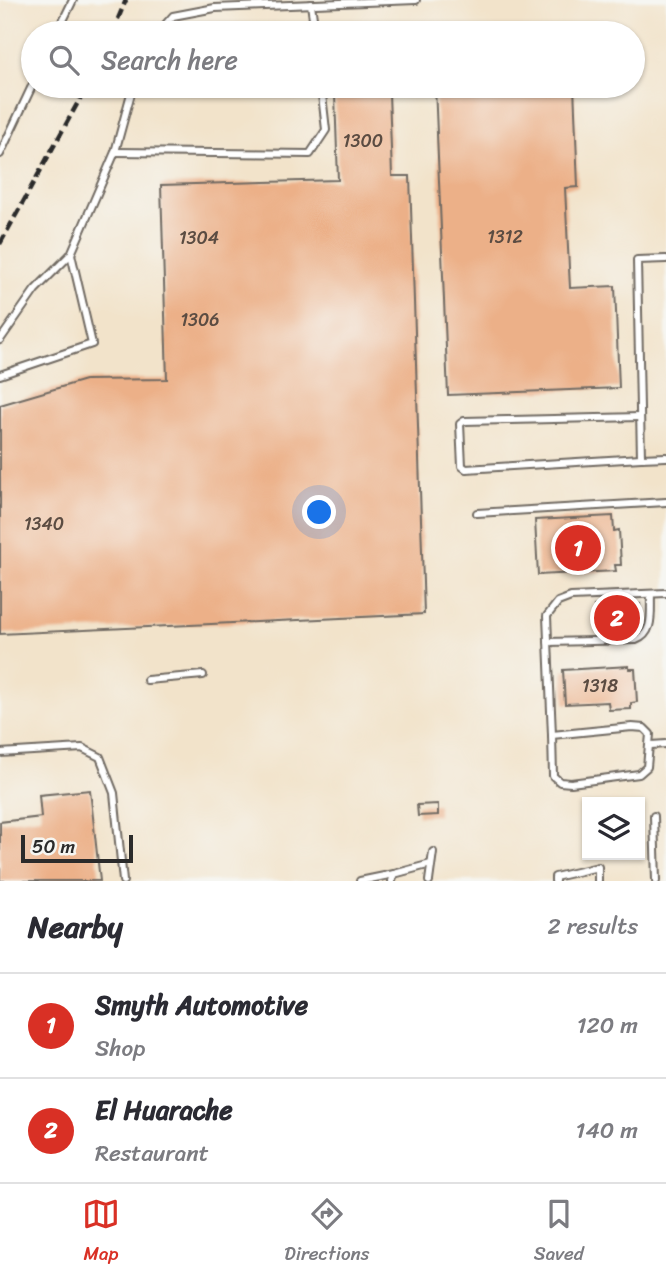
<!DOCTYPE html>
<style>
:root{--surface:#fff;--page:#f2f2f3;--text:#2b2b33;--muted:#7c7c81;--line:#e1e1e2;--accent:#d93025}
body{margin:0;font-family:Sriracha,sans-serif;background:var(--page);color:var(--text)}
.controls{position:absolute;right:21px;bottom:21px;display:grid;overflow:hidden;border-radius:0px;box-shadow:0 2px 5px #0004}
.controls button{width:63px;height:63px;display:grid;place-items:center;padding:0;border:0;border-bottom:2px solid var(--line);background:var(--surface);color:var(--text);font:35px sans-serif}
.scale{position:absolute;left:21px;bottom:18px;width:112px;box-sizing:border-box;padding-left:7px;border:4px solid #2b2b2b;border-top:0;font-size:19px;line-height:24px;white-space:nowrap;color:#2b2b2b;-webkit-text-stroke:5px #f6f6f2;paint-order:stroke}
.you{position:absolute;left:320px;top:513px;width:24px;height:24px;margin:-18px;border:5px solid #fff;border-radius:50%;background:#1a73e8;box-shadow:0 0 0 10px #1a73e833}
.badge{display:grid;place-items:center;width:46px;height:46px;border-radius:50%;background:var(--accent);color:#fff;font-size:23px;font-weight:700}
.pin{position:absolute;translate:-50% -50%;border:4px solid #fff;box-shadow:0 2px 7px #0006}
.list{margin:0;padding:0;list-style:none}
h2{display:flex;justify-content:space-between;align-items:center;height:91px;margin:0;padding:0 28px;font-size:30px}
h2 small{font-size:23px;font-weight:400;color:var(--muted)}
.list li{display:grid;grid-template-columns:46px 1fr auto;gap:21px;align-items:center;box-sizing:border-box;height:105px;padding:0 28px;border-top:2px solid var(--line)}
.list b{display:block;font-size:26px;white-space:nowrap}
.list p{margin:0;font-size:23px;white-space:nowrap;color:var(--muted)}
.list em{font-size:23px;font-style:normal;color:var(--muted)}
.icon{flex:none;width:38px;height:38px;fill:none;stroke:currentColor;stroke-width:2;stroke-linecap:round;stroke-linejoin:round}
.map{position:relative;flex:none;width:666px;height:881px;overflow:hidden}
.search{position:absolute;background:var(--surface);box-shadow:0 2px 5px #0004;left:21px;right:21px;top:21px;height:77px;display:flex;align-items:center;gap:18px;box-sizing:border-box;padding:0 24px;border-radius:38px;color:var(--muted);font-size:26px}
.sheet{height:301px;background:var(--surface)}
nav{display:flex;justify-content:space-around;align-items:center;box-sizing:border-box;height:98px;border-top:2px solid var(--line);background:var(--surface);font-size:19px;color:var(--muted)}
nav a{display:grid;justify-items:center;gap:4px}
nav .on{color:var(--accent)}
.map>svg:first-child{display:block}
.building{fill:#ecb088}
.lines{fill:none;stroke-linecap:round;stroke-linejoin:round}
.service-casing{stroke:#716b63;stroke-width:10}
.service{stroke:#fff;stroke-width:6}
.rail{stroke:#2b2b2b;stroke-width:4.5;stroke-dasharray:10 5;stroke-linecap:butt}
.labels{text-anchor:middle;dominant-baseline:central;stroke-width:7;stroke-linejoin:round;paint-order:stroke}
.number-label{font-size:18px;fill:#5b4c42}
</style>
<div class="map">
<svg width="666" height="881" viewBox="0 0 666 881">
<rect width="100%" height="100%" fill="#f6f6f2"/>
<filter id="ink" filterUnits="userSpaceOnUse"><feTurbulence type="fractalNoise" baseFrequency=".0143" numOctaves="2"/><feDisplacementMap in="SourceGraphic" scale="14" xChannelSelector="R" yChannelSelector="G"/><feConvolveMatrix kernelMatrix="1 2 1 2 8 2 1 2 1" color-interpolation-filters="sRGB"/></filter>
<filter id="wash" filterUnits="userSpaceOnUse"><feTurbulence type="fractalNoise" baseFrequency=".00686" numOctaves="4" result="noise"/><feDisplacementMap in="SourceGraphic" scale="28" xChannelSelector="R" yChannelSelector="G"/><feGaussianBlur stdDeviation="1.57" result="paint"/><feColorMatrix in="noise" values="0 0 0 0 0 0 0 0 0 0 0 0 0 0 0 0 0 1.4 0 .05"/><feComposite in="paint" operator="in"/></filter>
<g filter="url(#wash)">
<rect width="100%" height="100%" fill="#f2e3ca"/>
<g id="blocks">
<g class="building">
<polygon points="435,86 574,86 578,187 565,188 570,288 615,286 619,388 448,395"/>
<polygon points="389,93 392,176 410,176 424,614 0,634 0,405 85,380 167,379 161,185 338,180 335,95"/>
<polygon points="613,516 614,531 619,530 621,565 615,565 616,571 538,575 535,520"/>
<polygon points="640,604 640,631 595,632 594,606"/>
<polygon points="629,666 629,669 635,669 637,702 631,703 631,709 609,710 608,702 565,704 563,670"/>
<polygon points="90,790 100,881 0,881 0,822 41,817 39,795"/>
<polygon points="438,804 438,815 418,816 417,805"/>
</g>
</g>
</g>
<g filter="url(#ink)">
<use href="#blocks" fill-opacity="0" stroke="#716b63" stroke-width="2"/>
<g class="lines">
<g class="service-casing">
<g id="service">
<polyline points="311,4 315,33"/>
<polyline points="57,33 73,0"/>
<polyline points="158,33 173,16 215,8 416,0"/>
<polyline points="115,152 310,154 326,130 321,86"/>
<polyline points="0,154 33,84"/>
<polyline points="666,259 637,260 641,458 666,457"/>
<polyline points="0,340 35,290 71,254 115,152 133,86"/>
<polyline points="0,375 92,344 71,254"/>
<polyline points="640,417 464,421 460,424 462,466 466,469 641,458"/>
<polyline points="477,513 666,502"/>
<path d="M548 642 636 640C655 633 650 611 651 594"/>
<polyline points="147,680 203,675"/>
<polygon points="632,727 644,728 650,734 647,767 639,774 571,783 560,782 553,776 552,735"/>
<polyline points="552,735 547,616 558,602 571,597 666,593"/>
<polyline points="651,745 666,744"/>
<polyline points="0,753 82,748 100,757 114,793 123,881"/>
<polyline points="654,816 656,881"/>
<polyline points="360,881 394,874"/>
<polyline points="392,881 394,874 431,864"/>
<polyline points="429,881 433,852"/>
<polyline points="555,881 555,877 598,867 598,881"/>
</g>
</g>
<use href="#service" class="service"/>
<g class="rail">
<polyline points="112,33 126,0"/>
<polyline points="0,244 87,86"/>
</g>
</g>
</g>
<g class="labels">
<g class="number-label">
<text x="363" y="141">1300</text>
<text x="505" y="237">1312</text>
<text x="199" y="238">1304</text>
<text x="200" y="320">1306</text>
<text x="44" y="524">1340</text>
<text x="600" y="686">1318</text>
</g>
</g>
</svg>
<div class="controls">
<button><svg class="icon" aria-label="layers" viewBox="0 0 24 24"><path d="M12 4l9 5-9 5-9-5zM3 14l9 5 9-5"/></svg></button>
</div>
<div class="scale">50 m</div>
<div class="you"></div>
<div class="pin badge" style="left:578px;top:548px">1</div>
<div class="pin badge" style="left:617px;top:618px">2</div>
<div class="search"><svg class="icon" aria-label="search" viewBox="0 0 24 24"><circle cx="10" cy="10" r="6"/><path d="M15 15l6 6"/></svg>Search here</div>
</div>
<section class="sheet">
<h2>Nearby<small>2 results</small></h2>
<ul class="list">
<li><span class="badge">1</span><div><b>Smyth Automotive</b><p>Shop</p></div><em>120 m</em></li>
<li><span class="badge">2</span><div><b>El Huarache</b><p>Restaurant</p></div><em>140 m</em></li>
</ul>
</section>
<nav>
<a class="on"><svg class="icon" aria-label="map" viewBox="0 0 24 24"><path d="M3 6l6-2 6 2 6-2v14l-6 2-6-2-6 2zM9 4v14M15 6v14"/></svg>Map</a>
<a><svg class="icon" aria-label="directions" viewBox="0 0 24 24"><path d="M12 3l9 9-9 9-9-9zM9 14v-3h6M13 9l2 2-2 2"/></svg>Directions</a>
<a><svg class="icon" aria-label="saved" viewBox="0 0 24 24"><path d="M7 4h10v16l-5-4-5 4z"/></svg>Saved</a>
</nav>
